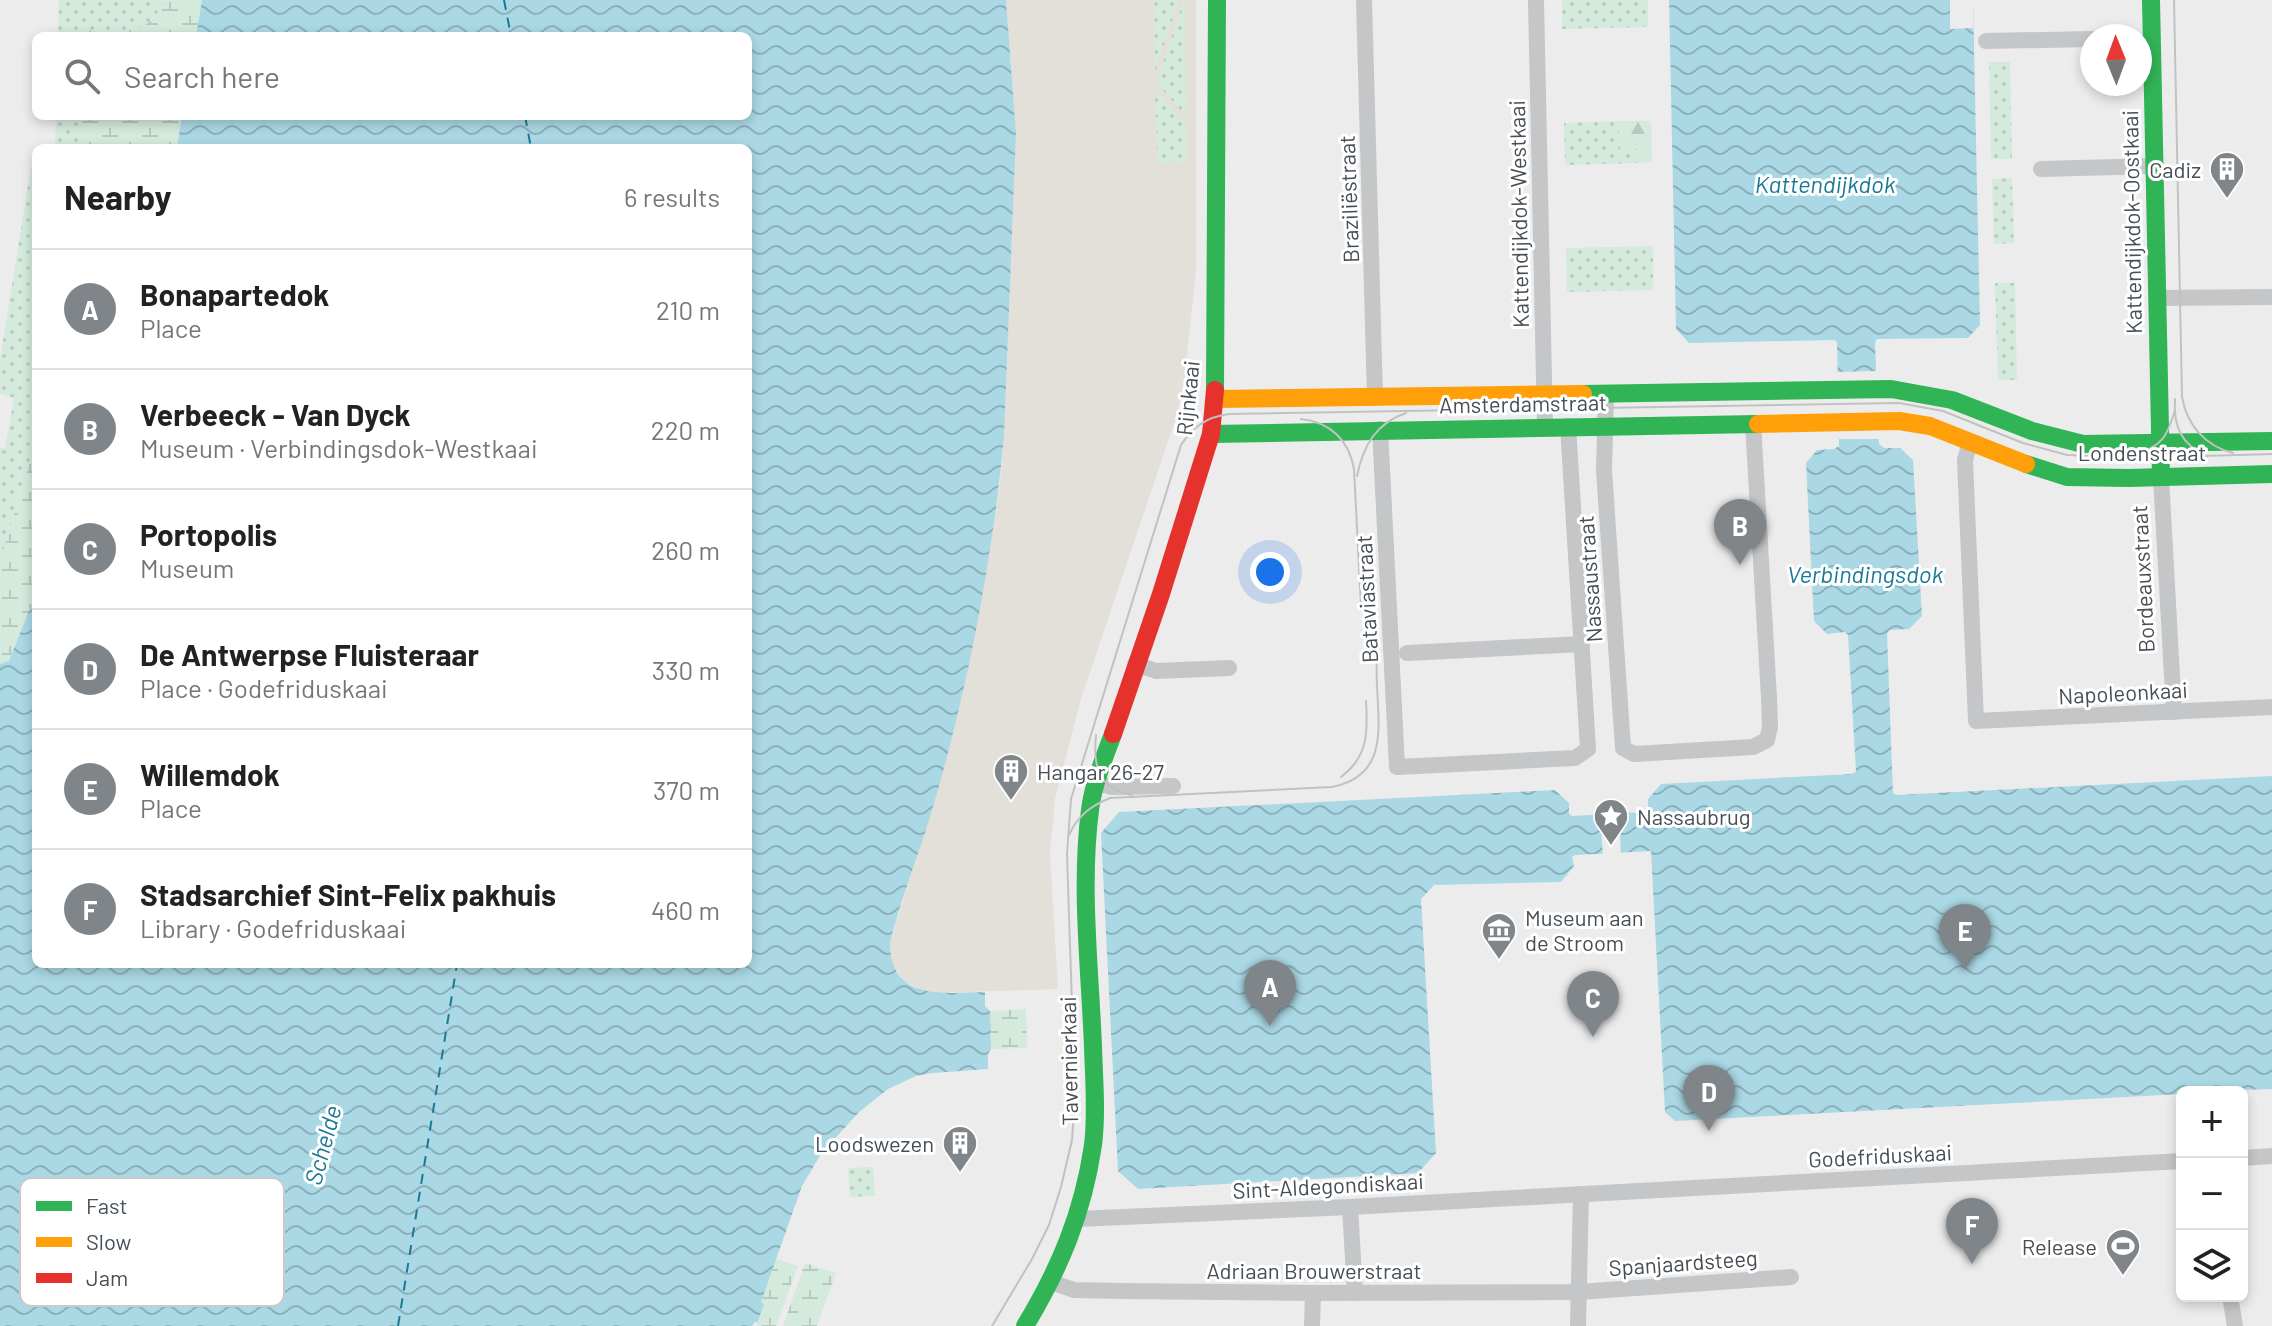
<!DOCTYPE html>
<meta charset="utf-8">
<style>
:root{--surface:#fff;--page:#f6f6f6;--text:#222;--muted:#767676;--line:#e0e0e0;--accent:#80858a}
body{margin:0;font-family:Barlow,sans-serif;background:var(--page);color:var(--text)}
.controls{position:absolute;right:24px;bottom:24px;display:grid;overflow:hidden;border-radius:12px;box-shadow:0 4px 12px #0003}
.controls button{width:72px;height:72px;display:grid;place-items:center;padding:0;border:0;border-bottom:2px solid var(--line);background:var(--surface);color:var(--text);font:40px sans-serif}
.compass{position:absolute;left:2080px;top:24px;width:72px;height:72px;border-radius:50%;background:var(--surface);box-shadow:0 4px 12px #0003;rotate:359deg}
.you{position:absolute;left:1270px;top:572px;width:28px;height:28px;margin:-20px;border:6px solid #fff;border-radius:50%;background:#1a73e8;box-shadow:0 0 0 12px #1a73e833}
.badge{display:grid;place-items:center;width:52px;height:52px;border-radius:50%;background:var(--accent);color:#fff;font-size:26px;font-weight:700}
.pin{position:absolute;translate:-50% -66px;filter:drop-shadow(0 2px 4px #0008)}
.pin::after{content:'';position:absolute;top:42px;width:28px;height:24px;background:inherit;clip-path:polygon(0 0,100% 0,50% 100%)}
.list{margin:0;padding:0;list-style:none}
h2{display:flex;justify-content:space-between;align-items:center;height:104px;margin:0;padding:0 32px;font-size:34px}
h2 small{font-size:26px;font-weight:400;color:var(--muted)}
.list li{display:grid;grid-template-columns:52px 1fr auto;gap:24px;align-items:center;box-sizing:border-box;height:120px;padding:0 32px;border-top:2px solid var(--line)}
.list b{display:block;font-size:30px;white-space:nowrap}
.list p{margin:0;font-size:26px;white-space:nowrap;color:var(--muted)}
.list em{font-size:26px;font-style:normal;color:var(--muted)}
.icon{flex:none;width:44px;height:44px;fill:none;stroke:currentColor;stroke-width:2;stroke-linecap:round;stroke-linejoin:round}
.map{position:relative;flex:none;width:2272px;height:1326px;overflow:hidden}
.search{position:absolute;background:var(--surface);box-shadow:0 4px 12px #0003;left:32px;top:32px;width:720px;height:88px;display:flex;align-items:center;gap:20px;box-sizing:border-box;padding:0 28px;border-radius:12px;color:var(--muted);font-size:30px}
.panel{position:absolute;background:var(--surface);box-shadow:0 4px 12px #0003;left:32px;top:144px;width:720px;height:824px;border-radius:12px}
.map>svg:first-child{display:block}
.commercial{fill:#e3e0d9}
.grass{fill:url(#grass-dots)}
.forest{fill:url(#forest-firs)}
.wetland{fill:url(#wetland-marsh)}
.water{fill:url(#water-waves)}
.pier{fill:#edecec}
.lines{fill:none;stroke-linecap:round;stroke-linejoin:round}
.ferry{stroke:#1a7a95;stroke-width:2;stroke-dasharray:10 8;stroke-linecap:butt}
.street{stroke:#c4c6c7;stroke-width:16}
.fast{stroke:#30b455;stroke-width:18}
.slow{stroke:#ff9f0a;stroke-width:18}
.jam{stroke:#e5322d;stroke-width:18}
.tram{stroke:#c0c2c2;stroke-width:2}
.labels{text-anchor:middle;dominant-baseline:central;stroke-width:6;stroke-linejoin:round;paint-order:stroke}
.poi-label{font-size:22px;fill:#464e56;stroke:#fff;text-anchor:end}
.street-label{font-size:22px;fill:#464e56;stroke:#fff}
.water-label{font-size:24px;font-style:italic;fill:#1a7a95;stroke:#fff}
.key{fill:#fff;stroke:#c8cacc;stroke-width:2}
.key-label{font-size:22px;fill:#464e56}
</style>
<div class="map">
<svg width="2272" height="1326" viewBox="0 0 2272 1326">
<defs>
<pattern id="grass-dots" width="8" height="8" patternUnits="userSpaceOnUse" patternTransform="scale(2)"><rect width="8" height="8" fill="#d3eadc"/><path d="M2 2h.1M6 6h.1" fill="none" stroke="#b6cabf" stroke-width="1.8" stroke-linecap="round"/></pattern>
<pattern id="forest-firs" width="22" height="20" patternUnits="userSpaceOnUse" patternTransform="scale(2)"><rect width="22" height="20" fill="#d3eadc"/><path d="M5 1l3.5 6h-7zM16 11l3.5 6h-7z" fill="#b6cabf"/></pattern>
<pattern id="wetland-marsh" width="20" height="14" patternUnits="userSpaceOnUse" patternTransform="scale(2)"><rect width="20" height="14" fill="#d3eadc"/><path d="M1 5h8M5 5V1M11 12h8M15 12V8" fill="none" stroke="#b6cabf"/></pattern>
<pattern id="water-waves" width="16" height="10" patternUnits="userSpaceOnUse" patternTransform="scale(2)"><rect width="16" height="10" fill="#aad8e4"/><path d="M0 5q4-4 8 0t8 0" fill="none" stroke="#8cb1bc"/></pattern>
</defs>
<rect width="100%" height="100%" fill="#edecec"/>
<polygon class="commercial" points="1006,0 1196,0 1196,273 1184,379 1177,415 1081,699 1055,799 1050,854 1058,989 937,993 923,991 903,980 892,964 890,942 931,813 966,674 987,568 1000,482 1004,437 1016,133"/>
<g class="grass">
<path d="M59 0H165C147 39 118 31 82 30L81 36H58Z"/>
<polygon points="1154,0 1179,0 1155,72"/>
<polygon points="1184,0 1185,0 1186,116 1159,86 1158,78"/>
<polygon points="1562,0 1648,0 1648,27 1562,29"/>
<polygon points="2010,62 2012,159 1991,159 1989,62"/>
<polygon points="1155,94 1159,94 1186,123 1186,162 1158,163"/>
<polygon points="56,116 80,116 80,148 55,148"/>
<polygon points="1619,121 1620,149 1637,149 1637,163 1565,165 1564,123"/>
<polygon points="31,167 36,167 36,442 0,561 0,448 5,449 14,398 0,394 0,360"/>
<polygon points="2012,178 2014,243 1994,244 1992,179"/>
<polygon points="1653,246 1653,290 1567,292 1566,248"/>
<polygon points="1995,283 2015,283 2017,380 1998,380"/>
<polygon points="873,1167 875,1196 850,1197 848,1168"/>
</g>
<polygon class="forest" points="1619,121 1651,121 1652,162 1637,163 1637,149 1620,149"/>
<g class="wetland">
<path d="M165 0H202L196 36H81V30C118 31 147 40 165 0Z"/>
<polygon points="80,116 182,116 177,148 80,148"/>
<polygon points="36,442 36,593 9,661 0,664 0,561"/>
<polygon points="1026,1009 1027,1048 991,1049 990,1011"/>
<polygon points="776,1259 798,1266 776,1326 757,1326 764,1304 761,1302"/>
<polygon points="805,1263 836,1273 817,1326 783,1326"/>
</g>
<g class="water">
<path d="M202 0H1006L1016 133 1004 437C992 564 967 692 931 814 918 857 901 899 890 942 890 1001 942 993 985 992V1006L990 1011 991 1049 988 1054V1069L933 1073 916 1076 888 1089 859 1112 821 1154 802 1186 761 1302 764 1304 757 1324 756 1321 752 1326H0V664L9 661 36 593V964H748V148H177L182 116H748V36H196Z"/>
<polygon points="1669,0 1973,0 1980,325 1968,338 1877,339 1875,343 1879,444 1884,448 1900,448 1913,460 1922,616 1909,629 1890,630 1887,634 1893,793 1896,795 2272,776 2272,1089 2182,1092 2182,1094 1675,1121 1665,1112 1651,851 1575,855 1572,857 1574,866 1561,882 1434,885 1421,899 1436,1153 1418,1173 1138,1189 1118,1171 1101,833 1119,812 1555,790 1569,803 1569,814 1572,816 1645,812 1648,810 1648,799 1661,784 1852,774 1856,772 1848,635 1845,632 1827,634 1814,621 1806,463 1817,450 1834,449 1839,446 1837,342 1834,340 1689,343 1676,329"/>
</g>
<g class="pier">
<polygon points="1950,0 1973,0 1973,28 1950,29"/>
<polygon points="1880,371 1882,439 1836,439 1834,372"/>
<polygon points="1610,811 1619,812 1621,856 1603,857 1600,813"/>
</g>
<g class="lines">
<g class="ferry">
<polyline points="504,0 511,36"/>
<polyline points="525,116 531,148"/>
<polyline points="398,1326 457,964"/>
</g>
<g class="street">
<polyline points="1364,0 1375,398"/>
<polyline points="1536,0 1545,426"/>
<polyline points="1986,41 2092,39"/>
<polyline points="2041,169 2153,166"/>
<polyline points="2157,298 2272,297"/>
<polyline points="1606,394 1604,470 1623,748 1634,754 1753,747 1767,740 1770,727 1769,698 1753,423"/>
<polyline points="1380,429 1397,767 1575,758 1588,749 1568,426"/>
<polyline points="1970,442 1965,460 1976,721 2272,707"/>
<polyline points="2161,477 2174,712"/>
<polyline points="1407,653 1582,644"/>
<polyline points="1135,664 1156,671 1229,668"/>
<polyline points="1097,783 1112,787 1173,786"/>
<polyline points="2242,1158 2272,1156"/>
<polyline points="1350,1207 1355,1293"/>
<polyline points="1077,1219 1350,1207 2182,1161"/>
<polyline points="1051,1282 1074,1290 1121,1291 1313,1293 1579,1292 1791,1277"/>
<polyline points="2230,1296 2235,1326"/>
<polyline points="1312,1326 1313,1293"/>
<polyline points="1578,1326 1581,1194"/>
</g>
<g class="fast">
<polyline points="2151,0 2161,477"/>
<polyline points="1215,390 1217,0"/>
<polyline points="1583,394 1891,389 1952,400 2032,431 2083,444 2272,441"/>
<polyline points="1211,434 1758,424"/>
<polyline points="2026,464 2067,477 2129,478 2272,474"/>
<path d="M1025 1326C1060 1268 1083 1213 1093 1145 1097 1113 1094 1080 1093 1047 1090 969 1080 888 1090 810 1093 785 1104 758 1113 734"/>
</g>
<g class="slow">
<polyline points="1215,399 1583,394"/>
<polyline points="1758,424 1899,421 1930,426 2026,464"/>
</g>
<polyline class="jam" points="1113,734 1161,594 1211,434 1215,390"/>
<g class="tram">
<path d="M2174 0 2182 397C2187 425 2205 446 2233 453"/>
<path d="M2175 399C2173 428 2182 444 2207 457"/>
<path d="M1301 419C1330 422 1349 440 1354 469L1361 606"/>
<path d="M2135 455C2163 445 2167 437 2175 410"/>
<path d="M1357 476C1363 446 1376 423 1406 413"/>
<path d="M1096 735C1093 766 1097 788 1132 795"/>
<path d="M1341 777C1368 757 1368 732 1366 701"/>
<path d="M1069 835C1078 815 1091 806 1110 798L1332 787C1387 776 1379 730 1377 686 1376 670 1378 652 1374 636 1370 622 1364 609 1361 594"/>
<path d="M992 1326 1032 1259 1049 1225 1061 1187 1072 1140 1075 1096 1067 854 1071 799 1181 445C1193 427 1206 417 1229 414L1899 403 1943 411 2023 443 2067 455 2134 458 2272 454"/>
</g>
</g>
<defs>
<g id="building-pin" transform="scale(1.8)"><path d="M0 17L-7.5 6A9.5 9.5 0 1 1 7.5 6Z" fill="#80858a" stroke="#fff"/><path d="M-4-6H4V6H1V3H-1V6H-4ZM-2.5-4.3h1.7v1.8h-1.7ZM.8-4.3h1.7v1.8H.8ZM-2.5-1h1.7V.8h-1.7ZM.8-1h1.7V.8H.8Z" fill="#fff"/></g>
<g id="sight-pin" transform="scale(1.8)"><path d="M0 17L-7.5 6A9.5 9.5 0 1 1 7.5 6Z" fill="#80858a" stroke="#fff"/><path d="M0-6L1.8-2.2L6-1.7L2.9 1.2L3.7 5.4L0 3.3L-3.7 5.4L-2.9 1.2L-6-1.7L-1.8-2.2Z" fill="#fff"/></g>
<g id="museum-pin" transform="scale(1.8)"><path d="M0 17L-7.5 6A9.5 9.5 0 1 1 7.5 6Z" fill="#80858a" stroke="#fff"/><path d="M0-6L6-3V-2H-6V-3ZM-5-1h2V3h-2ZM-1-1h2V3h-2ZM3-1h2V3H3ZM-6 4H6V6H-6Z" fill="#fff"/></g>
<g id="stadium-pin" transform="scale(1.8)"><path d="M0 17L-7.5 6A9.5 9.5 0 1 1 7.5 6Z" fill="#80858a" stroke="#fff"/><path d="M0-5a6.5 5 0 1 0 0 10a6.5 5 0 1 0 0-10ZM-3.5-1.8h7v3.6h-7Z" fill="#fff"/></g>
</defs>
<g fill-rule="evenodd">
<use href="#building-pin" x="2227" y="169"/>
<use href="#building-pin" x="1011" y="771"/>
<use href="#sight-pin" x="1611" y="816"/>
<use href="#museum-pin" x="1499" y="930"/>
<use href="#building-pin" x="960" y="1143"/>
<use href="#stadium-pin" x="2123" y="1246"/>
</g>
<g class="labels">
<g class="poi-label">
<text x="2201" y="169">Cadiz</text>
<text x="1037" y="771" text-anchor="start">Hangar 26-27</text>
<text x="1637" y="816" text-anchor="start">Nassaubrug</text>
<text x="1525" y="917" text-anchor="start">Museum aan<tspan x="1525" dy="25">de Stroom</tspan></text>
<text x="934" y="1143">Loodswezen</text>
<text x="2097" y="1246">Release</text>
</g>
<g class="street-label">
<text transform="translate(1348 199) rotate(-92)">Braziliëstraat</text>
<text transform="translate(1518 214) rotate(-91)">Kattendijkdok-Westkaai</text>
<text transform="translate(2131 222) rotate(-91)">Kattendijkdok-Oostkaai</text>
<text transform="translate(1187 398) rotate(-84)">Rijnkaai</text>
<text transform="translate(1523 403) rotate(-1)">Amsterdamstraat</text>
<text x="2142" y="452">Londenstraat</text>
<text transform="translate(1589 579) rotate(-94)">Nassaustraat</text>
<text transform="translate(2142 579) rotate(-93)">Bordeauxstraat</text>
<text transform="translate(1366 599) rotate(-93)">Bataviastraat</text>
<text transform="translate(2123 692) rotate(-3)">Napoleonkaai</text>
<text transform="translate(1068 1061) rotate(-91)">Tavernierkaai</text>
<text transform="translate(1880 1155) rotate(-3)">Godefriduskaai</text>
<text transform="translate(1328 1185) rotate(-3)">Sint-Aldegondiskaai</text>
<text transform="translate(1683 1262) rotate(-4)">Spanjaardsteeg</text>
<text x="1314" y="1270">Adriaan Brouwerstraat</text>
</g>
<g class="water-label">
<text x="1825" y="183">Kattendijkdok</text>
<text x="1865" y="573">Verbindingsdok</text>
<text transform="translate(322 1145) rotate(-75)">Schelde</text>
</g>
</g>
<rect x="20" y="1178" width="264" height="128" rx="12" class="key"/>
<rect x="36" y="1201" width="36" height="10" fill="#30b455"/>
<rect x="36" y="1237" width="36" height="10" fill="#ff9f0a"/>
<rect x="36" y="1273" width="36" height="10" fill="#e5322d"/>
<g class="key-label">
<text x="86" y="1214">Fast</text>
<text x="86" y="1250">Slow</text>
<text x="86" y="1286">Jam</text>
</g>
</svg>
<div class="controls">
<button>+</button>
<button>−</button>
<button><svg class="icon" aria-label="layers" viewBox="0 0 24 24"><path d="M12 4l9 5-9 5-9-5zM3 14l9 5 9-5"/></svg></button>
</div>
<svg class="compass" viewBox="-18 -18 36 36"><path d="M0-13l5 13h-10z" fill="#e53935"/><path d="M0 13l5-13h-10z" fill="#767676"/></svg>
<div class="you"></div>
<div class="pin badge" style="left:1270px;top:1026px">A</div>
<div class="pin badge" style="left:1740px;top:565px">B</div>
<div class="pin badge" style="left:1593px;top:1037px">C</div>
<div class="pin badge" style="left:1709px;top:1131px">D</div>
<div class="pin badge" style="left:1965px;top:970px">E</div>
<div class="pin badge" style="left:1972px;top:1264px">F</div>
<div class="search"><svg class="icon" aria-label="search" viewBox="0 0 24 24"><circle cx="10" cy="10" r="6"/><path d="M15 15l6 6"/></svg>Search here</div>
<section class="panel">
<h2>Nearby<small>6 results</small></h2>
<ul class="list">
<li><span class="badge">A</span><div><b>Bonapartedok</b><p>Place</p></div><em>210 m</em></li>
<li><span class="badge">B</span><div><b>Verbeeck - Van Dyck</b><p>Museum · Verbindingsdok-Westkaai</p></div><em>220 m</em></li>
<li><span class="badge">C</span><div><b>Portopolis</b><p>Museum</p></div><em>260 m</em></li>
<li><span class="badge">D</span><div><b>De Antwerpse Fluisteraar</b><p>Place · Godefriduskaai</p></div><em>330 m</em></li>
<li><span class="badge">E</span><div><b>Willemdok</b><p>Place</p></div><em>370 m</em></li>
<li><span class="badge">F</span><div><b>Stadsarchief Sint-Felix pakhuis</b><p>Library · Godefriduskaai</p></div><em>460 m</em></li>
</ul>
</section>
</div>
